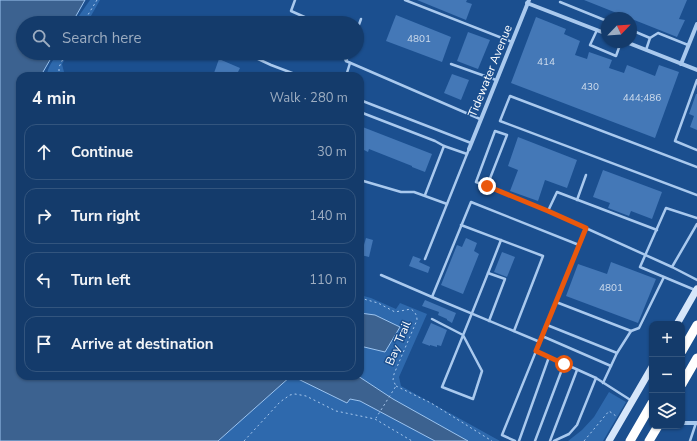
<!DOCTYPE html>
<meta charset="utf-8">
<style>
:root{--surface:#143b6b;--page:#1d4271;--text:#f1f3f6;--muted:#9dadc1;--line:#33557e}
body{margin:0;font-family:"Nunito Sans",sans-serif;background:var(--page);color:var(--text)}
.controls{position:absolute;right:12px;bottom:12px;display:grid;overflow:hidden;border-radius:8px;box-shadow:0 1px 3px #0004}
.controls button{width:36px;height:36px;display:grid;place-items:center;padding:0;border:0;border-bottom:1px solid var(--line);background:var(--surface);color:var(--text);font:20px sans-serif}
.compass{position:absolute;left:601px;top:12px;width:36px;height:36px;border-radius:50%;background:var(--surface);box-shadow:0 1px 3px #0004;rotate:65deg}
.stop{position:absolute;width:12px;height:12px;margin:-9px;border:3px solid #ea580c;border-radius:50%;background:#fff}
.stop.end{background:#ea580c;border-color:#fff;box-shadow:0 1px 4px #0008}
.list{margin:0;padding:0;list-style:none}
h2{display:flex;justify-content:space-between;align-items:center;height:52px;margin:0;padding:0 16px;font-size:17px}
h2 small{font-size:13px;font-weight:400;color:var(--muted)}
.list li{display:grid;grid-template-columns:26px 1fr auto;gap:12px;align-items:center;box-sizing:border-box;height:56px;margin:0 8px 8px;padding:0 8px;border:1px solid var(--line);border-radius:12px}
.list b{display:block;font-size:15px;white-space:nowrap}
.list em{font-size:13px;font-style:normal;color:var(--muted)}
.icon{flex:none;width:22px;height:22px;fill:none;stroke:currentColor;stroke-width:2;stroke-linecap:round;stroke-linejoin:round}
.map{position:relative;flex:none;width:697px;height:441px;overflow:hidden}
.search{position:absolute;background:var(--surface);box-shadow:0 1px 3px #0004;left:16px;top:16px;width:348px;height:44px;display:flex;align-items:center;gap:10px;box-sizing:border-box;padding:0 14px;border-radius:22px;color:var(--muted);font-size:15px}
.panel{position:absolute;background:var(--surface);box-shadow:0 1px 3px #0004;left:16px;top:72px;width:348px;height:308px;border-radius:12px}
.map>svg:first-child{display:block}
.green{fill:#2e69ad}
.water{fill:#3c6290;stroke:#9cc4f0}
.building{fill:#4478b7}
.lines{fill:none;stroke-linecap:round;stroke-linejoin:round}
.path{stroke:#a9c9ee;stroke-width:1;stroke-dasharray:2 3;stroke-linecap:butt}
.lane{stroke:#a9c9ee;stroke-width:2.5}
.street{stroke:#a9c9ee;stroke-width:4}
.secondary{stroke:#d6e6fa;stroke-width:7}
.highway{stroke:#fff;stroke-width:9}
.route{stroke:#ea580c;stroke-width:5}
.labels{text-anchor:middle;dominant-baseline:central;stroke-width:3;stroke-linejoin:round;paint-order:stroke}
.number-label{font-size:10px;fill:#d0dded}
.street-label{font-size:12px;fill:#fff;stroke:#1b4f8f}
</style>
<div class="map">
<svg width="697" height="441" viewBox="0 0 697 441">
<rect width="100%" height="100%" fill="#1b4f8f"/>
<g class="green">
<polygon points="90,0 100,0 87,23 74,23"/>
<polygon points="0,15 23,53 54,53 43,72 44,76 20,76 20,376 360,376 360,295 371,298 396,309 400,303 427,314 399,377 401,386 500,441 0,441"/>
<path d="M58 53H69L62 64 65 76H47C47 68 53 60 58 53Z"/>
<polygon points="609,392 626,402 603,441 568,441 582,430 594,417"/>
</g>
<g class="water">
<polygon points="0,0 85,0 72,23 23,23 23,53 54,53 43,72 44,76 20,76 20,376 291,376 218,441 0,441"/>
<polygon points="360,313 375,315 400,327 385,352 360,346"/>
<polygon points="292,376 358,376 393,399 468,441 435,441 360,401 350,399 347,403"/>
</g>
<g class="building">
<polygon points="417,0 467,0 466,2 472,4 466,20"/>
<polygon points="584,0 687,0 679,19 685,20 677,37"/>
<polygon points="396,15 451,37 442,62 386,41"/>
<polygon points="536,17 566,29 564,34 580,41 575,55 587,59 589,52 612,60 609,68 624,73 627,65 655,76 659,65 679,72 655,138 511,83"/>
<polygon points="468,32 490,40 478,69 457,61"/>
<polygon points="219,59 240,68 236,76 222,76 214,73"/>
<polygon points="452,74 469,80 461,100 444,93"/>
<polygon points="696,94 697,94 697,130 690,127 694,116 689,114"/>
<polygon points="360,126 432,154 425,172 412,167 412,166 369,149 368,152 360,148"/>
<polygon points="518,137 577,160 567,188 545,180 538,201 510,191 518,170 508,166"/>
<polygon points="603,170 662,192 652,219 631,211 629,216 608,208 610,203 593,197"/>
<polygon points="366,238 373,240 369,257 361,255"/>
<polygon points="466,238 477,243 474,251 479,254 463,294 441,285 457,245 462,247"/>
<polygon points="502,252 515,257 507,277 494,272"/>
<polygon points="413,256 421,259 419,262 430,267 428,273 409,266"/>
<polygon points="611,262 656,279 638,323 566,296 578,264 607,274"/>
<polygon points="425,300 456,313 452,323 447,320 447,319 438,315 439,312 422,306"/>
<polygon points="431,323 447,330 441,346 437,345 437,347 430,345 430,346 422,343"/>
</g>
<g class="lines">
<g class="path">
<polyline points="83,23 97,0"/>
<polyline points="59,76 59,67 66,53"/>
<path d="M360 298 378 303 395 312 411 309C415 312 417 315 417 320L394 374 393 380 396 386 376 418"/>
<polyline points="396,386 431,403 492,441"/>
<polyline points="244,441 280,402 290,395 295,394 306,396 336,411 375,419 412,441"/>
<polyline points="584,441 609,411 616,416"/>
</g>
<g class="lane">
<polyline points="295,0 291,11 318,23"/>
<polyline points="405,0 512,42"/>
<polyline points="560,2 607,21"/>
<polyline points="357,30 361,19"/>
<polyline points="597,30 590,45 616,56 621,42"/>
<polyline points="631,30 650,38"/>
<polyline points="646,50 650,38 658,33 688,45"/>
<polyline points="245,53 271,65 300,76"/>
<polyline points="342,53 346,61 480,119"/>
<polyline points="346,61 349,53"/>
<polyline points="451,64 496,80"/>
<polyline points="346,76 350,63"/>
<polyline points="697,80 675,141 697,150"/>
<polyline points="360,100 471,143"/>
<polyline points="360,112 435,141 444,146 467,154"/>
<polyline points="697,167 510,96 500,121 697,195"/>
<polyline points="360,180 401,192 414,192 447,204"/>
<polyline points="487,186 507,135 495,131 476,182 548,211 672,267"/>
<polyline points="425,195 444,146"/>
<polyline points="577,200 586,175"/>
<polyline points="548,211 557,192 657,230"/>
<polyline points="697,224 672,267 697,280"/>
<polyline points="461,225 543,256 514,331"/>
<polyline points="425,259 469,149"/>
<polyline points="488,273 505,279 489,321"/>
<polyline points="381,275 432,297"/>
<polyline points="695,290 640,267 666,208 697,218"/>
<polyline points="556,302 631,331 617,353"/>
<path d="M432 319 463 335 482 371 473 399 442 387C462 338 482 289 501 240"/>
<polyline points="547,325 617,353 603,383"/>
<polyline points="631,331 639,328 664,277"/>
<polyline points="542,336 611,366"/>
<polyline points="540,342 432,297 471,202 579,245"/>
<polyline points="536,351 596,378"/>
<polyline points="515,441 502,435 586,228"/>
<polyline points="519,441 549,357"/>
<polyline points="535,441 564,364"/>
<polyline points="550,441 577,370"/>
<polyline points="554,441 569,434 577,425 596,378 632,401"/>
<polyline points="690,441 696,423"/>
</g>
<g class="street">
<polyline points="527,3 607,34"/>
<polyline points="626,42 697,70"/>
<polyline points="681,64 697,24"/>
<polyline points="469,149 529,0"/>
<polyline points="683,423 697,423"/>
</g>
<g class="secondary">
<polyline points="677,324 697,289"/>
<polyline points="609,441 652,367"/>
</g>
<g class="highway">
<polyline points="682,351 697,325"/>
<polyline points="682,384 697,358"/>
<polyline points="630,441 652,403"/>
<polyline points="649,441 658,426"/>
</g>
</g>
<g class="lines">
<polyline class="route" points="487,186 548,211 586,228 536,351 564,364"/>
</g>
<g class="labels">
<g class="number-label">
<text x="419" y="39">4801</text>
<text x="546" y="62">414</text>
<text x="590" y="87">430</text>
<text x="642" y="98">444;486</text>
<text x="611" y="288">4801</text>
</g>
<g class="street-label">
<text transform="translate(490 71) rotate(-68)">Tidewater Avenue</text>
<text transform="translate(398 343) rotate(-67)">Bay Trail</text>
</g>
</g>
</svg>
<div class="controls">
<button>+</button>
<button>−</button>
<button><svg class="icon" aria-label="layers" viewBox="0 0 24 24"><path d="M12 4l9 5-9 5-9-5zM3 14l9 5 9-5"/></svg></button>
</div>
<svg class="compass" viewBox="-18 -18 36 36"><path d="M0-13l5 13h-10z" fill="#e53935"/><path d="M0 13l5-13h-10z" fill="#9dadc1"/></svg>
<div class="stop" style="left:564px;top:364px"></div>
<div class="stop end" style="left:487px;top:186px"></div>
<div class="search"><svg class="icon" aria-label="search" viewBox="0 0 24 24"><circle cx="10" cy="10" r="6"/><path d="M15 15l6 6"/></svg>Search here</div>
<section class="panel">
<h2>4 min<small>Walk · 280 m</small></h2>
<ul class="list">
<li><svg class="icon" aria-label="ahead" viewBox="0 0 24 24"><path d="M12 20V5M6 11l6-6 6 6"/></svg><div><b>Continue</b></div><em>30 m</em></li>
<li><svg class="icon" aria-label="right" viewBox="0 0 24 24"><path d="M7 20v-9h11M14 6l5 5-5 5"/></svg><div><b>Turn right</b></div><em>140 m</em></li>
<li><svg class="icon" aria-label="left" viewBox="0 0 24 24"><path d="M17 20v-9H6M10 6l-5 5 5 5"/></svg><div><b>Turn left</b></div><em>110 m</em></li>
<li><svg class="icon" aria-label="arrive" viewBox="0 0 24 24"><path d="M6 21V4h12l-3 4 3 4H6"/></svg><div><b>Arrive at destination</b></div></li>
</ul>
</section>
</div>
